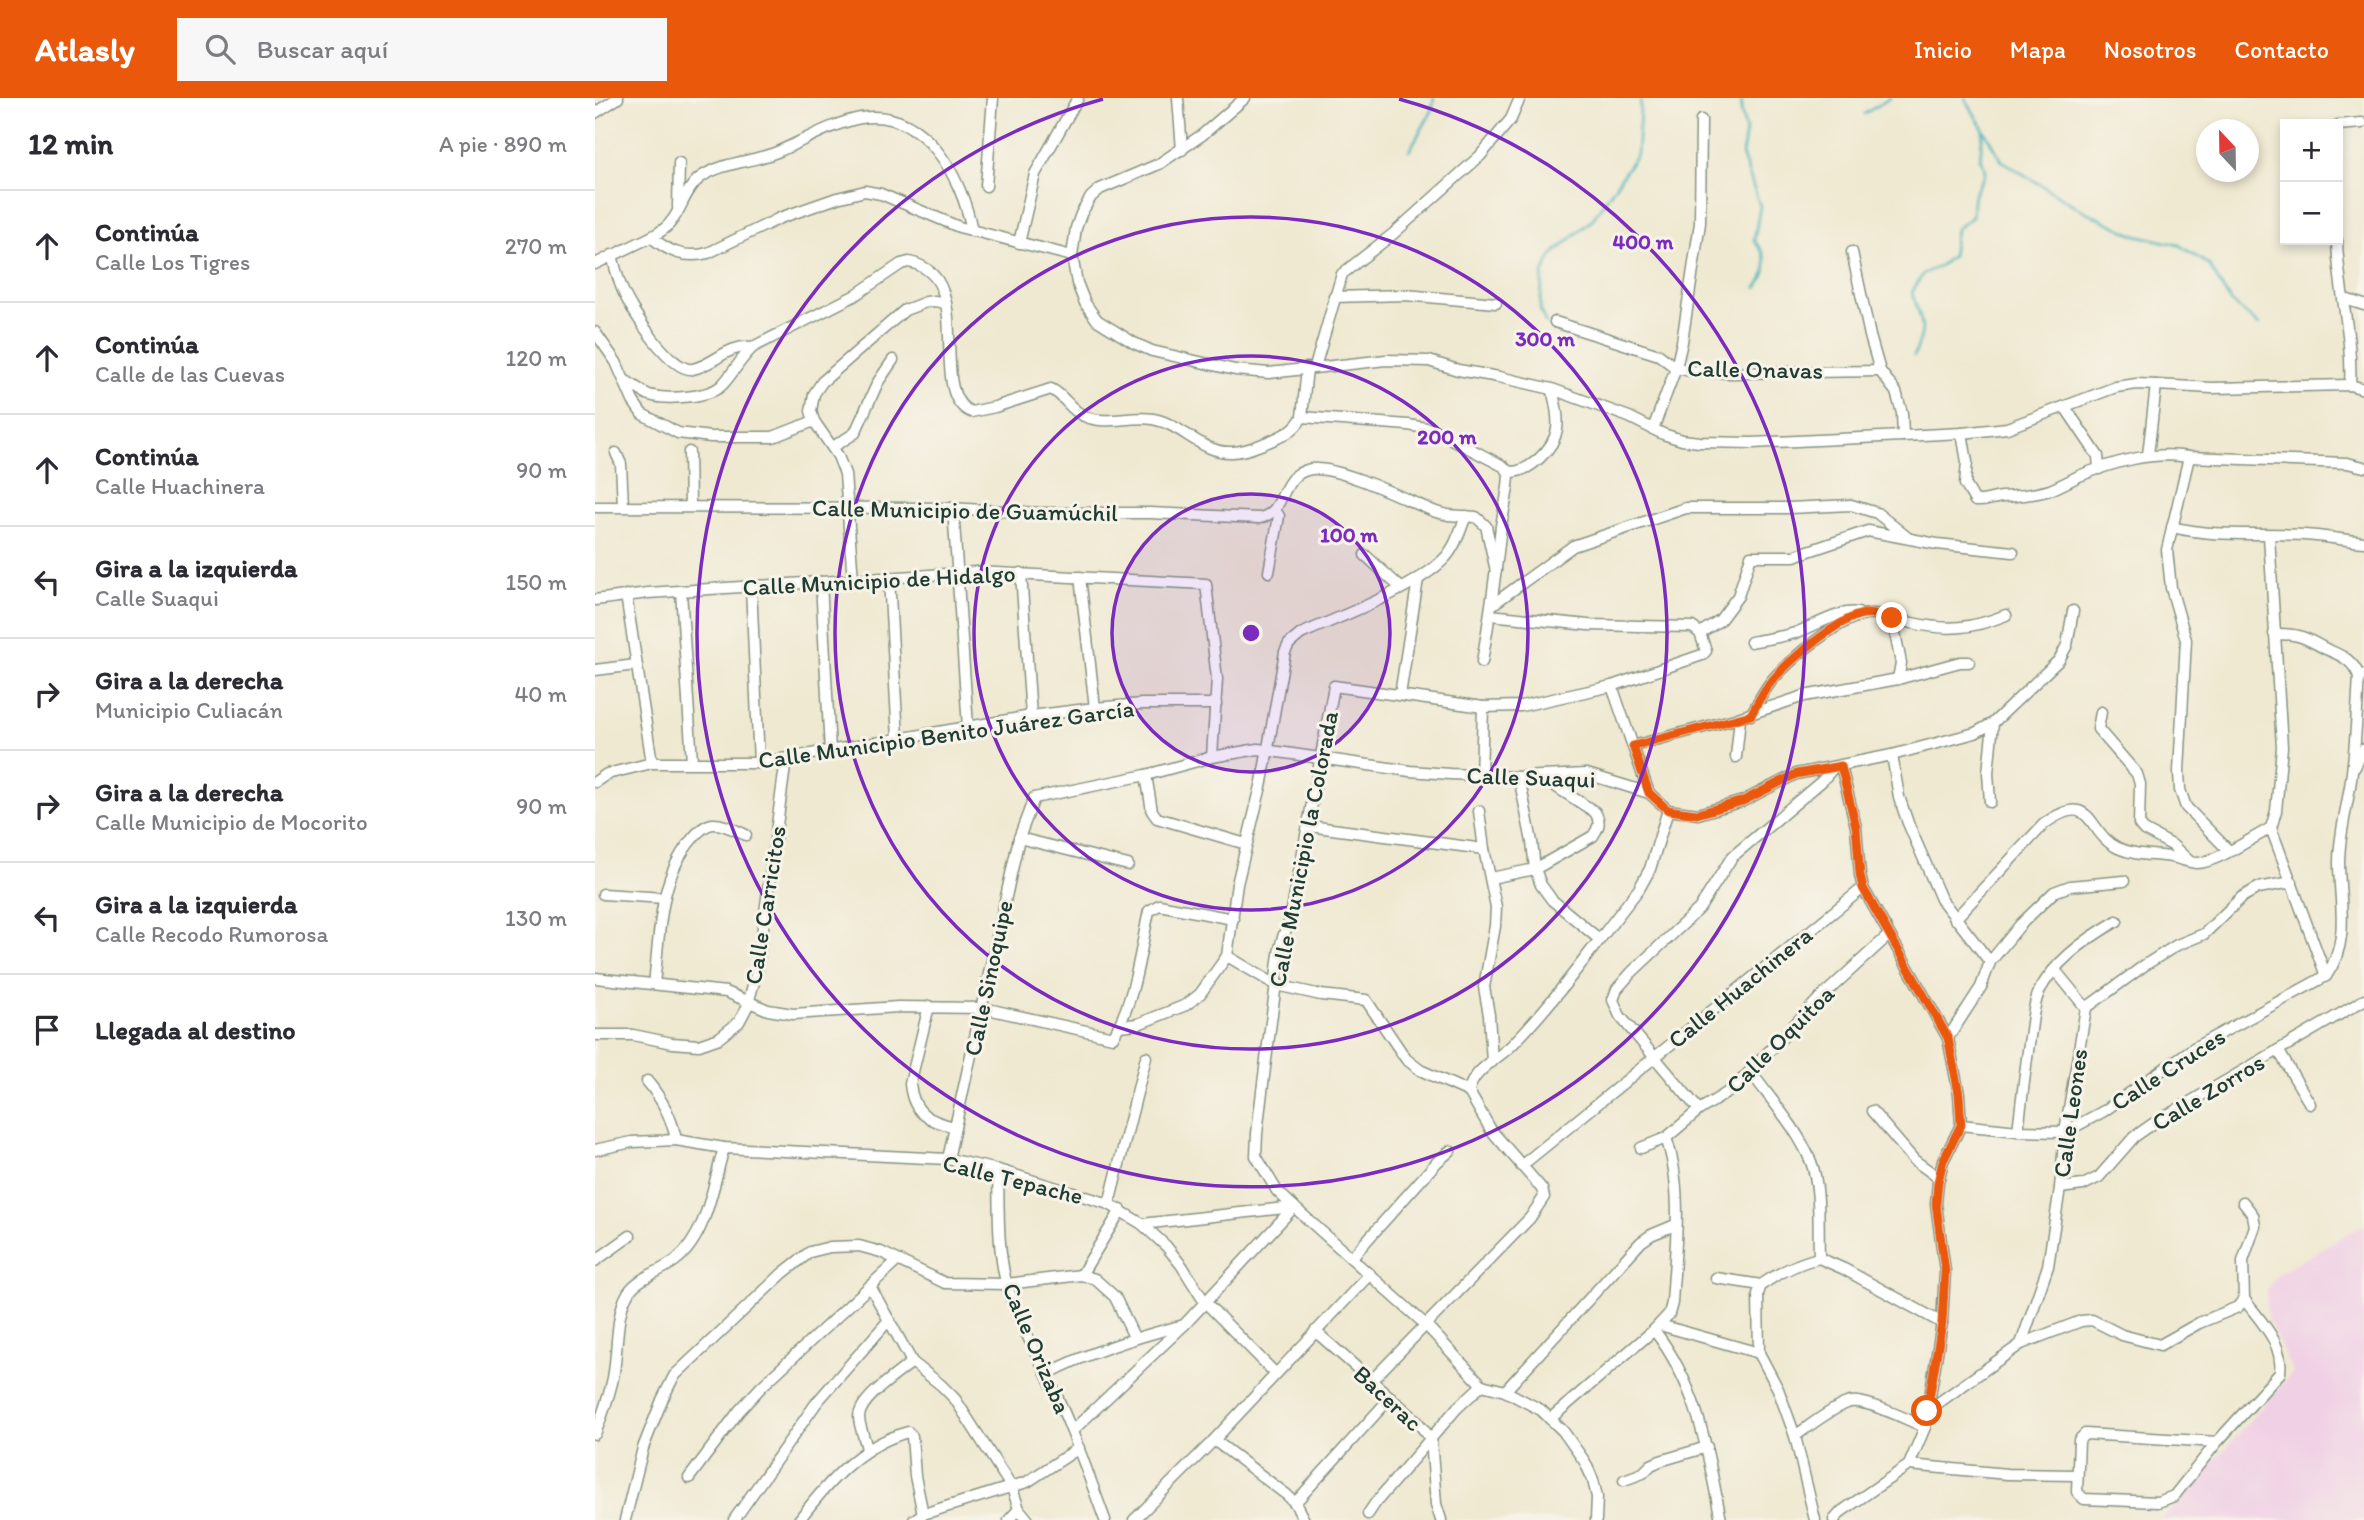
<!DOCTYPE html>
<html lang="es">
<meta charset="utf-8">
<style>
:root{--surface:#fff;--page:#f7f7f7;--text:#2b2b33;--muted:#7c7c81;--line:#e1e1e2;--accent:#ea580c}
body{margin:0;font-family:Itim,sans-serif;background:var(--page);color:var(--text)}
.controls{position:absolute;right:21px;top:21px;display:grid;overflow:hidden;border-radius:0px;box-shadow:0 4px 10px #0003}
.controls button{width:63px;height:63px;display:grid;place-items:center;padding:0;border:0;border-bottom:2px solid var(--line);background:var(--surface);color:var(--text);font:35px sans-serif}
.compass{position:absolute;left:1601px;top:21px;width:63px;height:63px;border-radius:50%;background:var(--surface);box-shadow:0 4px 10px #0003;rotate:338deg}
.stop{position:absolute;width:21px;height:21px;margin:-16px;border:5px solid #ea580c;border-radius:50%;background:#fff}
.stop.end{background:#ea580c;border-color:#fff;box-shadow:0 2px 7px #0008}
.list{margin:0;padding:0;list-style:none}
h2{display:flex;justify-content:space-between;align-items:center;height:91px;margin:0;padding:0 28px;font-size:30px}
h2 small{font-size:23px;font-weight:400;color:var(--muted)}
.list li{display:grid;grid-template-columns:46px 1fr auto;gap:21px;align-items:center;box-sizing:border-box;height:112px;padding:0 28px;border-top:2px solid var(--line)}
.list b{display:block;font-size:26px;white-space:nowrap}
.list p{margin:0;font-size:23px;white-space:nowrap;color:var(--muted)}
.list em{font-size:23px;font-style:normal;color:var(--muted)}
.icon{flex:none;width:38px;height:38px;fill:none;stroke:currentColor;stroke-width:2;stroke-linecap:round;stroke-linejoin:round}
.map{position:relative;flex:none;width:1769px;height:1422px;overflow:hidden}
header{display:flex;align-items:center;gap:42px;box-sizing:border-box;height:98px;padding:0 35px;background:var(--accent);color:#fff}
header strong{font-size:33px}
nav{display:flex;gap:38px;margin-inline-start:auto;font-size:24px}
.search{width:490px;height:63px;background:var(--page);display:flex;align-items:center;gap:18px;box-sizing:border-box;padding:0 24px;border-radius:0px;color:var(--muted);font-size:26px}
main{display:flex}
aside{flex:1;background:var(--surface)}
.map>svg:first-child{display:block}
.built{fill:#f0d0e5}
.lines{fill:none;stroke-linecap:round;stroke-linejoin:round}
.stream{stroke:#40b1b9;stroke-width:2.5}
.minor-casing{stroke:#879382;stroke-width:13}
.minor{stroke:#fff;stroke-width:10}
.route{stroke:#ea580c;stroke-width:9}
.ring{fill:none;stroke:#7b2cbf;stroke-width:3.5}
.labels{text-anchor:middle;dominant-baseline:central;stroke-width:6;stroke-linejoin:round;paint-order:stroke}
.street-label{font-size:24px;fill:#1f3d34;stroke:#f7f3e8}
.centre{fill:#7b2cbf;stroke:#f7f3e8;stroke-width:3.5}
.ring-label{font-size:21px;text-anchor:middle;font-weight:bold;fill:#7b2cbf;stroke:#f7f3e8;stroke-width:6;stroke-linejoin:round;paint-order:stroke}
</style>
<header>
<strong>Atlasly</strong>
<div class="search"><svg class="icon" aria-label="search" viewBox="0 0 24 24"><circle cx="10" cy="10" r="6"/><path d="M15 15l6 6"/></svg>Buscar aquí</div>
<nav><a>Inicio</a><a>Mapa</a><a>Nosotros</a><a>Contacto</a></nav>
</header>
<main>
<aside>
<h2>12 min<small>A pie · 890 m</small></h2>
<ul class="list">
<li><svg class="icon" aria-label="ahead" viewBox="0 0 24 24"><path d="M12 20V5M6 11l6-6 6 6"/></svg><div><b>Continúa</b><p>Calle Los Tigres</p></div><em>270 m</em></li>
<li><svg class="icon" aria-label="ahead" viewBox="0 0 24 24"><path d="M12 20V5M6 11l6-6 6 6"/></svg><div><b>Continúa</b><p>Calle de las Cuevas</p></div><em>120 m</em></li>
<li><svg class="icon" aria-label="ahead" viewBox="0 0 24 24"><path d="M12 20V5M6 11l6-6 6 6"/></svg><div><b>Continúa</b><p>Calle Huachinera</p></div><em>90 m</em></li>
<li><svg class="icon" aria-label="left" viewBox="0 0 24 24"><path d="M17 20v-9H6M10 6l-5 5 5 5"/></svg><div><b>Gira a la izquierda</b><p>Calle Suaqui</p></div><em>150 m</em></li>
<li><svg class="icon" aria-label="right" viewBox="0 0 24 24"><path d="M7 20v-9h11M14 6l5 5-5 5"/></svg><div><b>Gira a la derecha</b><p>Municipio Culiacán</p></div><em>40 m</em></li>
<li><svg class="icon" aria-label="right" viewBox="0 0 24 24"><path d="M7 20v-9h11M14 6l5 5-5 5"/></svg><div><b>Gira a la derecha</b><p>Calle Municipio de Mocorito</p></div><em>90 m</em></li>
<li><svg class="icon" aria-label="left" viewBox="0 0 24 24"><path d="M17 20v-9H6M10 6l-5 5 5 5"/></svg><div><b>Gira a la izquierda</b><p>Calle Recodo Rumorosa</p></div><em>130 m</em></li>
<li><svg class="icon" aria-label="arrive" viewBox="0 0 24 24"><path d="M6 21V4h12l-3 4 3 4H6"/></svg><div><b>Llegada al destino</b></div></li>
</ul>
</aside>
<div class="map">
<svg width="1769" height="1422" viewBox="0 0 1769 1422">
<rect width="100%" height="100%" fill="#f7f3e8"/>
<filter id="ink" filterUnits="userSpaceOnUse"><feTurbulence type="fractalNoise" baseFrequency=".0143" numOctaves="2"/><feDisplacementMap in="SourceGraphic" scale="14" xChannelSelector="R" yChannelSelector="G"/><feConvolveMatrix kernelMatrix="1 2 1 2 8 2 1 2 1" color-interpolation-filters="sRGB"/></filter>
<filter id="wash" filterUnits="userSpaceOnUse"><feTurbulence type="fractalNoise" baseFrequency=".00686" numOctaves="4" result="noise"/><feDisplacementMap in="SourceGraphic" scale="28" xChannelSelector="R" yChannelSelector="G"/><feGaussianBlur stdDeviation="1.57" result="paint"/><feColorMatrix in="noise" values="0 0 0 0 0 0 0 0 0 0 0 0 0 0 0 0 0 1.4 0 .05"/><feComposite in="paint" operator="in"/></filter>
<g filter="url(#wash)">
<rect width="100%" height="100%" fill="#efe9d1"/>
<polygon class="built" points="1769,1126 1769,1422 1567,1422 1698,1274 1672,1220 1671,1193 1683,1176"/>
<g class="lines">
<g class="stream">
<path d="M1147 0 1146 14 1151 32 1147 57 1165 108 1159 143C1175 159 1174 173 1162 190"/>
<polyline points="1370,0 1407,63 1485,111 1537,136 1584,147 1614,167 1635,203 1664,227"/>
<polyline points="1269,16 1295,0"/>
<polyline points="814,53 837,13 839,0"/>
<polyline points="951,226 945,212 948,175 957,157 997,122 1042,56 1046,0"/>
<path d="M1319 258C1333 225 1326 226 1317 194L1328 176 1346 167 1357 158 1361 131 1377 119C1378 111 1377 101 1380 94 1386 81 1396 75 1385 61L1388 33"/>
</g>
</g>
</g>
<g filter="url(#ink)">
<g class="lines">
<g class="minor-casing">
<g id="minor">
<polyline points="583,0 587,52"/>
<polyline points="650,0 607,37 564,66 505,91 496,99 486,116 481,130 477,158 482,185 490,205 502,222 539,245 557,253 640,272 674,275 791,262 834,263 863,272 904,279 957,291 1034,319 1068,336 1087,342 1105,344 1157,345 1308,338 1367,335 1412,330 1521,289 1542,286 1617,290 1755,287 1769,291"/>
<polyline points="0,15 23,0"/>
<polyline points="1743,27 1767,25"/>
<polyline points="391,88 398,0"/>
<polyline points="83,109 84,65"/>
<path d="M56 139C60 137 65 134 69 131 86 118 88 92 106 79 128 64 158 64 182 54 209 43 237 25 266 20 330 10 367 79 377 133"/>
<path d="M1742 142C1743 191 1758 238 1755 287"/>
<polyline points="424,145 440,76 483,0"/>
<polyline points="1257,154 1275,238 1285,273 1301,294 1307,315 1308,338"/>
<path d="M17 157C20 169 23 182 28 193 36 212 76 275 98 271 122 265 131 247 158 249"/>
<path d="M0 166 56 139C74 154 90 161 113 155L185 120 242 100 270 93 286 96 364 129 477 158"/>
<polyline points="739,199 810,197 901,205"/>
<polyline points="1750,201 1769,207"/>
<polyline points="960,224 1064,257 1081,270 1096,273 1135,275 1285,273"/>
<polyline points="0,234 21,264 38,303 47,316 83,335 116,339 178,339 219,323"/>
<polyline points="720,269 747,176 798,136 885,58 916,21 925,0"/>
<path d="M31 283C39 287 46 294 54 297 71 302 116 300 128 286 139 274 146 260 158 249L259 198 306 166 314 164C384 178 330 295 376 314L400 309 456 291C469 297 475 312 489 318 510 328 536 317 558 321 587 326 607 356 637 354 650 354 662 348 673 344 687 338 700 333 707 319L712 270"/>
<polyline points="1470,309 1503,358 1504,371"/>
<path d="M707 319 813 327 837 331 908 368 914 374C914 393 909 410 906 428 901 474 895 518 887 564"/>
<polyline points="1058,331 1081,270 1087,244 1105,125 1106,22"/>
<path d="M1367 335 1372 364 1370 386 1380 403C1390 404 1397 400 1407 399 1423 398 1439 397 1455 392 1465 388 1474 383 1484 378 1519 364 1556 353 1594 359L1752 365 1769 369"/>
<polyline points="238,349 260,335 283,284 298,262"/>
<polyline points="94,354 95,408"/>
<polyline points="21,355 26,366 28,408"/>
<polyline points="1553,357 1561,287"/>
<polyline points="1594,359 1572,452 1576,490 1591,542 1584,673 1585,692 1591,709 1634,753"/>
<path d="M914 374C934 375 959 351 962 331 964 318 960 304 957 291"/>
<path d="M0 409 353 410 445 415H555L664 420C686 416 685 394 698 380 704 374 714 370 723 371 755 373 809 401 841 414L853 417 881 419 891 428 901 473"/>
<polyline points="358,410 373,629"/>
<path d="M1577 429C1621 440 1665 434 1709 437 1729 438 1749 442 1769 444"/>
<polyline points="1674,438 1687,649 1681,713 1676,730"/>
<polyline points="770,457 806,490"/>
<polyline points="674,474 684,418 680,412"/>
<polyline points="426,475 436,618"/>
<polyline points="294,479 303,641"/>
<polyline points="485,479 500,610"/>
<polyline points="258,482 250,376 243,358 219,323 216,313 219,296 227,284 310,212 331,204 340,203 350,205"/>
<polyline points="226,484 235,653"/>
<polyline points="156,488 164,665"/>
<polyline points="86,493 97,664"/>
<polyline points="31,497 57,665"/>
<polyline points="0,502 53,495 382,474 611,486 622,581 617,659"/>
<polyline points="897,507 978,448 1091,410 1194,410 1256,407 1282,415 1313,440"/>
<path d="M895 517 993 527 1097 529 1105 535 1111 553 1107 557 1017 588 926 608 888 609 739 588 695 823C681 848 683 873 679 901 673 946 667 991 662 1036L661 1058 682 1093 699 1109 832 1228 887 1287 910 1293 946 1312 968 1333 990 1364 998 1382 1002 1399 1001 1422"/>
<polyline points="1297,520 1306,565 1303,581"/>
<polyline points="1105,535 1125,522 1143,498 1156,458 1199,458 1273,433 1342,446 1418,454"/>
<path d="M1679 536C1707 536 1708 539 1731 551 1747 558 1757 561 1764 578"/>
<path d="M1156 544C1171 541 1186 539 1200 535 1218 529 1246 511 1263 515"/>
<polyline points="0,572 41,567"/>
<polyline points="1017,588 1054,695"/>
<polyline points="805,597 823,481"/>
<polyline points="1506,614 1503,631 1542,676 1545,686 1544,726 1549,732 1577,747 1593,762"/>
<path d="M1156 617C1162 606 1168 594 1175 585 1192 563 1252 512 1280 516 1293 517 1305 522 1317 525 1353 533 1376 531 1411 517"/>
<polyline points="1038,648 1140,621 1209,598 1303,581 1365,564 1374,564"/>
<polyline points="1297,657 1304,699 1313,725 1346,801 1395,864"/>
<polyline points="1141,659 1145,620"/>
<polyline points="1760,669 1769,651"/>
<polyline points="551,677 557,713 562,720 651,746"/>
<polyline points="886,678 888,609"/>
<polyline points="924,679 937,744 940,771 946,787 957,802 1004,841"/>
<polyline points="0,684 12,676 57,665 164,665 436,618 500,610 547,606 621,606"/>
<polyline points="1395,704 1393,675 1398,625"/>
<polyline points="884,713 889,751 901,809 900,828 889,889 894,917 897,964"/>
<polyline points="714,728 889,751"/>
<polyline points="1676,730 1731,878"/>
<polyline points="424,740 533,767"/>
<path d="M896 780 940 771 998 738C1004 729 1006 724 1000 714L946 679"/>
<polyline points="1268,790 1353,940"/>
<polyline points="8,796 69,800"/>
<path d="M1360 821 1449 726C1499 690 1491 735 1523 750 1541 758 1557 756 1576 759 1584 760 1594 765 1602 765 1620 765 1659 739 1676 730"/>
<polyline points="632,858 681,887 726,897 771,902 811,961 825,972 874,994 896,1032 947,1091 949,1099 935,1120 777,1282"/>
<polyline points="1460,872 1491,910"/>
<path d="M0 880 131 894 173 912 198 916 303 909 388 910 518 939C540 902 545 854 554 813L564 807 638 821"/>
<path d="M59 886C65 836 63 780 98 740 103 734 111 725 120 726 130 726 142 733 151 737"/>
<path d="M334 908 315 986C318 1016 334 1023 360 1029"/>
<path d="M524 928 543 926 591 907 605 896 632 858 642 786 667 684 690 554 694 546 706 536C746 518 820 491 849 461 860 450 865 433 871 418"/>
<polyline points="0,937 38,937 77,945 104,947 124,940 144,924 152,909 162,873 191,661"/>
<polyline points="1683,952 1715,1006"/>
<path d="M1156 974C1176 1002 1203 1031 1216 1064 1226 1088 1223 1133 1224 1160"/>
<path d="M52 983C67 1001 77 1019 81 1042"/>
<path d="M874 994C876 973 903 961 917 947 964 899 1002 843 1044 791L1055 771 1073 712"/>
<polyline points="1104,1012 1025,918 1018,902 1022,891 1036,875 1104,811 1137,759 1227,683 1238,670"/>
<polyline points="1277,1013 1319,1062 1344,1080"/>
<path d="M1366 1027 1423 1033 1470 1034 1509 1013 1597 951 1731 878C1756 843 1744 804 1744 764 1744 734 1754 704 1757 674 1761 642 1762 610 1764 578L1769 577"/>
<path d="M1423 1033C1427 999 1431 965 1436 932 1438 919 1439 902 1446 890 1462 861 1494 839 1522 823"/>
<polyline points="1046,1050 1071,1040"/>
<polyline points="0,1052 37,1044 81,1042 129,1050 353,1061 403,1072 514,1106 547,1126 571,1148 587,1168 609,1203 680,1275"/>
<polyline points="353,1061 424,740 439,700 551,677 617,659 663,651 815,673 855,676 924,679 992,676 1054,695 1073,712 1103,716 1148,703 1201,676 1297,657 1380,635 1398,625 1464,562 1472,547 1478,513"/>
<polyline points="926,1068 1268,790 1265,777 1261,729 1246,668"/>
<path d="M403 1072C404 1109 402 1148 411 1184 420 1218 438 1247 452 1277 475 1324 492 1373 510 1422"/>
<polyline points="1465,1090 1488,1087 1504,1079 1539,1039 1559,1025 1769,902"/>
<polyline points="514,1106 551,959"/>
<polyline points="547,1126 699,1109"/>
<polyline points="757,1159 842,1064 855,1053"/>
<polyline points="1224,1160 1249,1171 1347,1225"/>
<polyline points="0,1163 35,1138"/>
<polyline points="486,1177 526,1112"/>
<path d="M1121 1180 1166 1187C1185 1174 1202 1165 1224 1160"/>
<polyline points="1166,1187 1163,1196 1164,1255 1183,1291 1200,1338 1220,1422"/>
<polyline points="275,1188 317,1264 346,1287 360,1301 417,1390 424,1411 433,1422"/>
<polyline points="1065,1227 1164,1255"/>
<polyline points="720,1233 821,1322 836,1341 841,1406 846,1422"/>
<polyline points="1426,1246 1486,1223 1497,1222 1527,1237 1565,1247 1604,1225 1643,1209 1649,1201 1648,1163 1660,1128 1658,1117 1648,1104"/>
<path d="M452 1276C496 1253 541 1239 589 1227"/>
<polyline points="910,1293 1046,1144 1056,1137 1080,1127"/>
<polyline points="1332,1313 1426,1246 1453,1168 1465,1090 1470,1034 1491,910 1550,867 1582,847 1609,836 1647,799 1663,790 1697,784"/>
<polyline points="955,1321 1059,1232"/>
<polyline points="477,1333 590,1226 699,1109"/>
<path d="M0 1336C7 1318 14 1299 18 1280 23 1256 20 1216 33 1195 43 1179 66 1174 81 1162 112 1138 118 1086 129 1050"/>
<path d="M1200 1338C1216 1327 1234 1312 1252 1305 1267 1298 1314 1323 1330 1329"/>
<polyline points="619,1342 692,1397 700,1405 709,1422"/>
<path d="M1622 1344 1490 1336 1484 1342 1482 1394 1489 1401 1563 1404 1579 1398 1622 1344 1685 1275C1689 1245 1666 1224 1649 1201"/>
<path d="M272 1351C270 1341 264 1328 264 1319 265 1300 303 1276 317 1264"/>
<polyline points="1314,1367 1412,1376 1481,1377"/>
<polyline points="94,1380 144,1313 167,1288 302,1163"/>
<polyline points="1029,1382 1048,1375 1056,1367 1065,1363 1112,1349"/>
<polyline points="700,1405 796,1299"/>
<polyline points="773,1416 781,1404 862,1310 887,1287"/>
<polyline points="30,1422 48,1350 67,1302 79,1278 188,1175 215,1154 235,1149 264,1148 286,1154 350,1185 412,1186 486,1177 500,1181 520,1199 539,1239"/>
<polyline points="139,1422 222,1304 294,1222"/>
<path d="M204 1422C233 1384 265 1347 313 1334L317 1338 320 1378 328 1416"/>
<polyline points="319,1422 328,1416 432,1384 484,1350"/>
<polyline points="414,1422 424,1411"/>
<polyline points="539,1422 619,1342 775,1176"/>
<path d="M1126 1422C1112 1352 1104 1290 1059 1232L1074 1216 1077 1205C1080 1152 1089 1090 1071 1040L1104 1012 1138 991 1223 902 1294 837"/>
<polyline points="1239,1422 1247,1413 1314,1367 1330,1329 1347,1225 1350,1173 1341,1106 1343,1084 1348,1063 1366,1027 1364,996 1353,940 1386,889 1395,864 1426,826 1459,794 1475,788 1529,783"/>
</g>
</g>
<use href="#minor" class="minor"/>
</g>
</g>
<g class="lines" filter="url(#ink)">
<path class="route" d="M1297 520C1286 517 1275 514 1264 517 1240 524 1192 564 1176 584 1168 593 1162 606 1156 617L1038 648 1054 695 1073 712 1102 716 1148 703 1201 676 1246 668 1261 729 1265 777 1268 790 1353 940 1364 996 1366 1027 1348 1063 1343 1084 1341 1106 1350 1173 1347 1225 1332 1313"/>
</g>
<circle cx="656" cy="535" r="139" fill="#7b2cbf" fill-opacity=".12"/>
<g class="ring">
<circle cx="656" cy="535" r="139"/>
<circle cx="656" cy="535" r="277"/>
<circle cx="656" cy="535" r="416"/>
<path d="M804 1A554 554 0 1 1 508 1"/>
</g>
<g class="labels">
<g class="street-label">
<text transform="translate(1160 271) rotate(1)">Calle Onavas</text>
<text transform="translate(370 412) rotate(1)">Calle Municipio de Guamúchil</text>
<text transform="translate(284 482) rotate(-3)">Calle Municipio de Hidalgo</text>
<text transform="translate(351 636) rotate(-8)">Calle Municipio Benito Juárez García</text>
<text transform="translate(936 679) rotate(2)">Calle Suaqui</text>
<text transform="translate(708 751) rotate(-79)">Calle Municipio la Colorada</text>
<text transform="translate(170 807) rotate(-81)">Calle Carricitos</text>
<text transform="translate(393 880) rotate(-78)">Calle Sinoquipe</text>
<text transform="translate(1145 889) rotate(-39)">Calle Huachinera</text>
<text transform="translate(1185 941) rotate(-45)">Calle Oquitoa</text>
<text transform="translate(1573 971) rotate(-33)">Calle Cruces</text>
<text transform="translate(1613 994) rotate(-31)">Calle Zorros</text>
<text transform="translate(1475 1015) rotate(-82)">Calle Leones</text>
<text transform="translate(418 1081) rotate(14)">Calle Tepache</text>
<text transform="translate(442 1250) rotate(67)">Calle Orizaba</text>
<text transform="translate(793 1300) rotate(43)">Bacerac</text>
</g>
</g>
<circle cx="656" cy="535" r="10" class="centre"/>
<g class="ring-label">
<text x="1048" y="151">400 m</text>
<text x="950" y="248">300 m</text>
<text x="852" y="346">200 m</text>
<text x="754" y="444">100 m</text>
</g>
</svg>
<div class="controls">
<button>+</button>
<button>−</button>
</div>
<svg class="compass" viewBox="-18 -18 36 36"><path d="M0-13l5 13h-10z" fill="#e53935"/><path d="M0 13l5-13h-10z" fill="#7c7c81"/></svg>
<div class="stop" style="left:1332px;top:1313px"></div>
<div class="stop end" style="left:1297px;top:520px"></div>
</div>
</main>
